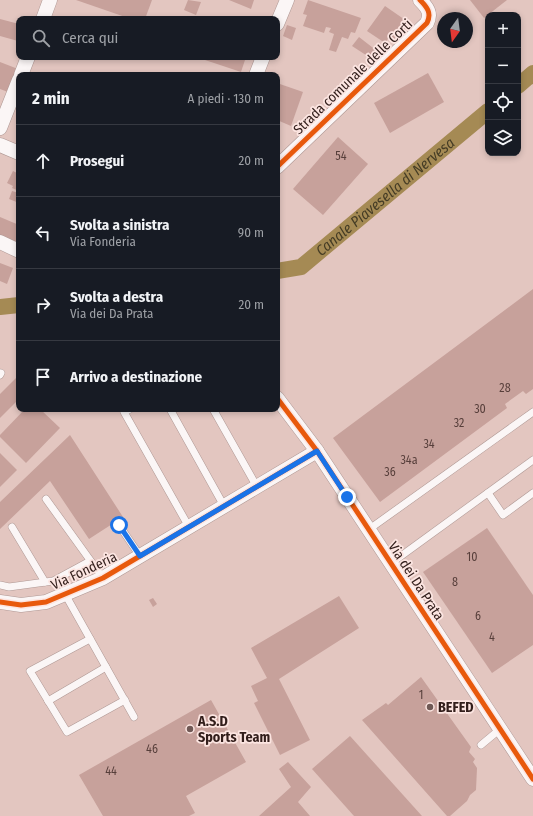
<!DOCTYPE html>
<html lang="it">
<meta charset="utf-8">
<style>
:root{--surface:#171b24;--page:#20242c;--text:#f1f3f6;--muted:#9ea1a6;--line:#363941}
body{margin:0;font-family:"Fira Sans Condensed",sans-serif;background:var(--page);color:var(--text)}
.controls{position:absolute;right:12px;top:12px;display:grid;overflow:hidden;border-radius:8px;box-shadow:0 2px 6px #0003}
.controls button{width:36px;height:36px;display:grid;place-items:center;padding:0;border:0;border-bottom:1px solid var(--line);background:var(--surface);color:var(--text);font:20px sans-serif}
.compass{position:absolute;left:437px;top:12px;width:36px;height:36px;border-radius:50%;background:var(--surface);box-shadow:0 2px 6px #0003;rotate:194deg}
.stop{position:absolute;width:12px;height:12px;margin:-9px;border:3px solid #1a73e8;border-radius:50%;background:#fff}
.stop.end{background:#1a73e8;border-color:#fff;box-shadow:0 1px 4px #0008}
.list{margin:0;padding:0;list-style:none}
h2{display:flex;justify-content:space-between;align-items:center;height:52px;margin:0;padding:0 16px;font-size:17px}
h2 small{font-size:13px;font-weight:400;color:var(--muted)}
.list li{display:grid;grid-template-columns:26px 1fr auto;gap:12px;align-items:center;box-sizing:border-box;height:72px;padding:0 16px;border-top:1px solid var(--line)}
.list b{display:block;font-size:15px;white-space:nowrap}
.list p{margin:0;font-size:13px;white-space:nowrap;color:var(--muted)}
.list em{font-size:13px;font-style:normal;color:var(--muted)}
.icon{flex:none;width:22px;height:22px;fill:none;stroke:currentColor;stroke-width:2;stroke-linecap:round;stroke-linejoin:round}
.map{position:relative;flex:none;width:533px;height:816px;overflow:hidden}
.search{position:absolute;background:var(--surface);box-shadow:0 2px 6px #0003;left:16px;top:16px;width:264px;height:44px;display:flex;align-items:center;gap:10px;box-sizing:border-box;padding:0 14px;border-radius:8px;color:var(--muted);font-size:15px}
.panel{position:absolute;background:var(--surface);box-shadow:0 2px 6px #0003;left:16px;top:72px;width:264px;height:340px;border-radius:8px}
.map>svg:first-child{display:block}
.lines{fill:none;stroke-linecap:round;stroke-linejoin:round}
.stream{stroke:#a58a54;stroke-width:4.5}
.canal{stroke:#a58a54;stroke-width:16}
.building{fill:#c7a19b}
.lane-casing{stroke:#af9894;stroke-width:8}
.street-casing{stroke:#af9894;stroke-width:15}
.lane{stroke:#fbf6f6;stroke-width:7}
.street{stroke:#fbf6f6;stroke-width:14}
.cycleway-casing{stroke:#fce5e1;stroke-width:8}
.cycleway{stroke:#e8590c;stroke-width:5}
.route{stroke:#1a73e8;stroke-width:5}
.poi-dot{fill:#705955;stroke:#fce5e1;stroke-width:1.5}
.labels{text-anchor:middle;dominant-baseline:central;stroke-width:3.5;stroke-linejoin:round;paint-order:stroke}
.number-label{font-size:12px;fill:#573f3b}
.street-label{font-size:14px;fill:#321e1b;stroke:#fce5e1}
.poi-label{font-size:14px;font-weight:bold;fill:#321e1b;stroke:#fce5e1;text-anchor:start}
.water-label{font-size:15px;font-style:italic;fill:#453c25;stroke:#fce5e1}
</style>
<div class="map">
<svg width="533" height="816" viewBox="0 0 533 816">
<rect width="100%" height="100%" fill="#e3c6c0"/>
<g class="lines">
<polyline class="stream" points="531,75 533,82"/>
<g class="canal">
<polyline points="518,86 533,73"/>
<path id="s1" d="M277 271 301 267 488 111"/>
<polyline points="0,307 19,305"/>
</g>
</g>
<g class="building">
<polygon points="76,0 152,0 145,19 131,19"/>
<polygon points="188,0 201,2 196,15 184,10"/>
<polygon points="229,0 254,0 251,9"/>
<polygon points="308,0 361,18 355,33 351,32 348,39 342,37 336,52 329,50 334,34 329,32 331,28 326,27 324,33 303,26 307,15 303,14"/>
<polygon points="470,0 507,0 484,18"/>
<polygon points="385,6 411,24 395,39 390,36 385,43 367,31"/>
<polygon points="0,19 19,24 18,41 0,36"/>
<polygon points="287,25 296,28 292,40 283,36"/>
<polygon points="359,37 377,51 372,59 352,46"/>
<polygon points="202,57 246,57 241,72 202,59"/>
<polygon points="0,62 18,69 8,92 0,89"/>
<polygon points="428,73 444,102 390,133 374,103"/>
<polygon points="277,83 303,92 291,126 277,120"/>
<polygon points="338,137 368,164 323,215 293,189"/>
<polygon points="13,171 19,174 19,191 12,188 13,186 7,183"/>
<polygon points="12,191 19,193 19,203 9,199"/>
<polygon points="0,217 19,225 19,243 0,235"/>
<polygon points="0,263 13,268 7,284 0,281"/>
<polygon points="533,289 533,389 526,394 523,391 505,404 507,408 380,502 333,438"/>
<polygon points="19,375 19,399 0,418 0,394"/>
<polygon points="25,409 40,409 60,428 26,463 0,437 0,435"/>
<polygon points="70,435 123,517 89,539 50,481 0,529 0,502"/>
<polygon points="0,453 17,470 0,487"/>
<polygon points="487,528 533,595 533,645 492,673 423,572"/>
<polygon points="339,596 359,628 279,679 310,740 280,755 254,703 258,701 251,686 267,678 251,648"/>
<polygon points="153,598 157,604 153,607 149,600"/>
<polygon points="421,677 471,747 469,752 475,759 473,762 477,768 476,790 470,795 467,801 450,816 447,816 362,720 386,703 388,705"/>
<polygon points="211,700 246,762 186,796 195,813 189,816 103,816 79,775"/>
<polygon points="350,736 422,816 354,816 312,769"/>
<polygon points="288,762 311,787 298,802 310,816 259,816 291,787 279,769"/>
</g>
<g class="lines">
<g class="lane-casing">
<g id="lane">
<polyline points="0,375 1,373"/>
<polyline points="130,409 124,412 189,527"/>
<polyline points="170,409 224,506"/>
<polyline points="213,409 257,487"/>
<polyline points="488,493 503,515 533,493"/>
<polyline points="46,499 103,578"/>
<polyline points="119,525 140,556"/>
<polyline points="12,527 45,582"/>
<polyline points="368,530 533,412"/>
<polyline points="390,564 533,460"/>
<polyline points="0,585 9,587 53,581 90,561"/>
<polyline points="65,594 134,717"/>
<polyline points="90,639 30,671 67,732 125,700"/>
<polyline points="48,701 106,667"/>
<polyline points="481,745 499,730"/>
</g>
</g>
<g class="street-casing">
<g id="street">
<polyline points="43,19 50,0"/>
<polyline points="277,24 287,0"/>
<polyline points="21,75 28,57"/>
<polyline points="256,75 263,57"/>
<polyline points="0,128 19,80"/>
<polyline points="0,145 19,153"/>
<path d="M277 167 427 23C432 13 427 7 420 0"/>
<polyline points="0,242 19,251"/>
<polyline points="277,398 317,451 533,779"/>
<polyline points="0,602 21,605 46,602 103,578 317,451"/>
</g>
</g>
<use href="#lane" class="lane"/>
<use href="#street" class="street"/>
<g class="cycleway-casing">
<g id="cycleway">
<path d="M277 167 427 23C432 13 427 7 420 0"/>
<polyline points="277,398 317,451 533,779"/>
<polyline points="0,602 21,605 46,602 103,578 317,451"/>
</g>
</g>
<use href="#cycleway" class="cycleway"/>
</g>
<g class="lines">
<polyline class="route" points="119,525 140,556 317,451 347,497"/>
</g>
<g class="poi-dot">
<circle cx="430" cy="707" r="4"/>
<circle cx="190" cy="729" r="4"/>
</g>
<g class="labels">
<g class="number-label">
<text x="341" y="156">54</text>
<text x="505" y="388">28</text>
<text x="480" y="409">30</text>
<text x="459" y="423">32</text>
<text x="429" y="444">34</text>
<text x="409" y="460">34a</text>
<text x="390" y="472">36</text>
<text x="472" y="557">10</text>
<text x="455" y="582">8</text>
<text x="478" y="616">6</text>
<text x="492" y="637">4</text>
<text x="421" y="695">1</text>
<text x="152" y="749">46</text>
<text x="111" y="771">44</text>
</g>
<g class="street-label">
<text transform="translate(353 77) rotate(-44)">Strada comunale delle Corti</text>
<text transform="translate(84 571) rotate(-25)">Via Fonderia</text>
<text transform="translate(416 581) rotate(57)">Via dei Da Prata</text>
</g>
<g class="poi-label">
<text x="438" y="707">BEFED</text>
<text x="198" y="721">A.S.D<tspan x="198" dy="16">Sports Team</tspan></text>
</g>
<g class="water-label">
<text stroke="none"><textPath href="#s1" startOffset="134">Canale Piavesella di Nervesa</textPath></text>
</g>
</g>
</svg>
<div class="controls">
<button>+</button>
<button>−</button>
<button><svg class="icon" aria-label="locate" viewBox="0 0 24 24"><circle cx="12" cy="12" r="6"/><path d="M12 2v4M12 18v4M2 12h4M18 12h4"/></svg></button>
<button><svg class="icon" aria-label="layers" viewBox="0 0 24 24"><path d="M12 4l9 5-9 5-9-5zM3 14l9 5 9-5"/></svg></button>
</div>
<svg class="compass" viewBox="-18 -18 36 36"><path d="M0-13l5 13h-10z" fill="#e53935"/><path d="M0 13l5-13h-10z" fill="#9ea1a6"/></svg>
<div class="stop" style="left:119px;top:525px"></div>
<div class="stop end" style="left:347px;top:497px"></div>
<div class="search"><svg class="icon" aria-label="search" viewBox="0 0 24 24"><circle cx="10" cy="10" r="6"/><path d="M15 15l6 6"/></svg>Cerca qui</div>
<section class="panel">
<h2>2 min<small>A piedi · 130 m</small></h2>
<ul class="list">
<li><svg class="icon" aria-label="ahead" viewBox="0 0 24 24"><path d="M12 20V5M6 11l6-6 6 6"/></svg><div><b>Prosegui</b></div><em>20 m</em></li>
<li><svg class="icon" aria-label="left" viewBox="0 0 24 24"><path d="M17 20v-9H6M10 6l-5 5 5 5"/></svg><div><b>Svolta a sinistra</b><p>Via Fonderia</p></div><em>90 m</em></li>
<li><svg class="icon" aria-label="right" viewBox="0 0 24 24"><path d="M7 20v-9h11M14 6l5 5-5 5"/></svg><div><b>Svolta a destra</b><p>Via dei Da Prata</p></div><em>20 m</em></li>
<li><svg class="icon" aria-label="arrive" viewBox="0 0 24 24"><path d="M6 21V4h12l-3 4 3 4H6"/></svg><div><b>Arrivo a destinazione</b></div></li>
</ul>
</section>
</div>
